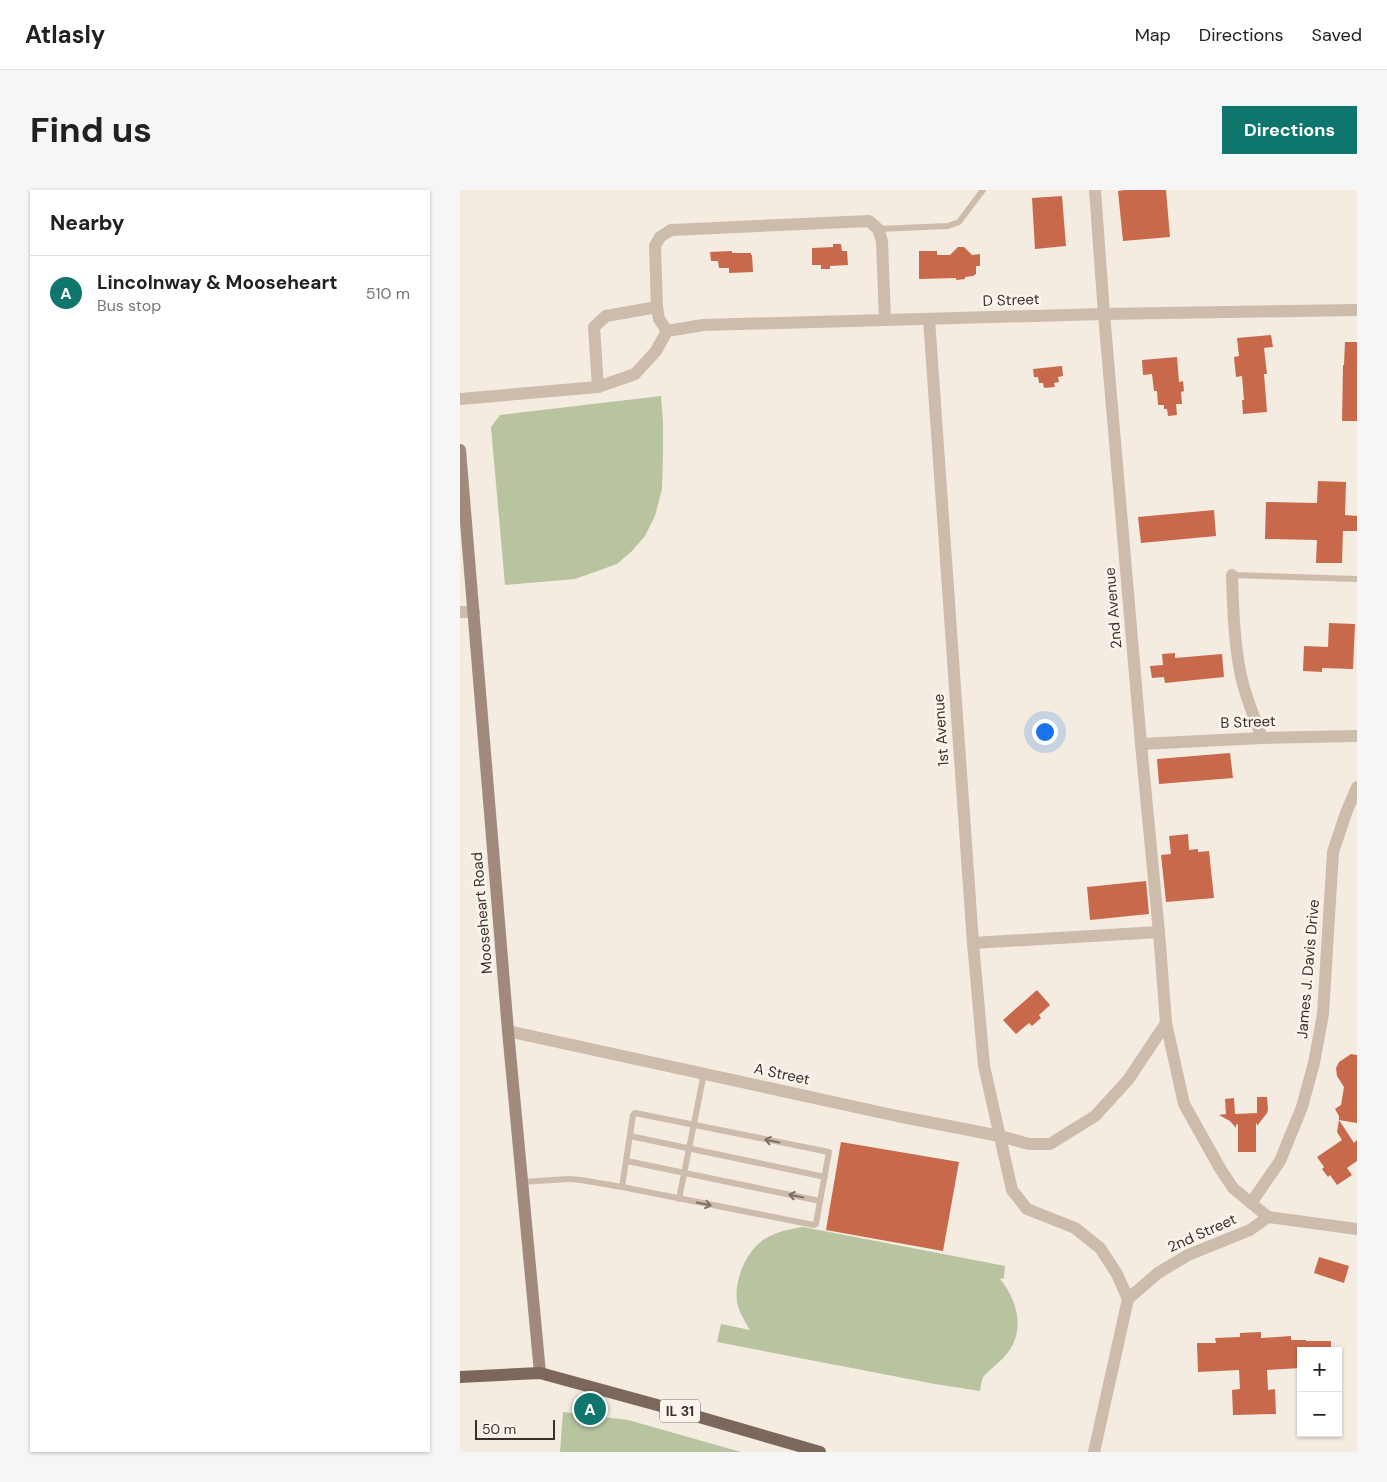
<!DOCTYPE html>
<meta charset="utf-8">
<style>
:root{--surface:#fff;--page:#f6f6f6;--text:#202124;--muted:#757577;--line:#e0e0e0;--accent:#0f766e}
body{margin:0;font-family:"DM Sans",sans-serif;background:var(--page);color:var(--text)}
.controls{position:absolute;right:15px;bottom:15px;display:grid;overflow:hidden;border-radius:0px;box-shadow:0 1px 4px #0004}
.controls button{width:45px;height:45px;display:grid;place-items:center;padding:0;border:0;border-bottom:1px solid var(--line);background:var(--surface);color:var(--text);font:25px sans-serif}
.scale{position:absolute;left:15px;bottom:12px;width:80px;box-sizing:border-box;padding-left:5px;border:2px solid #3b302b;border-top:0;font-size:14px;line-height:18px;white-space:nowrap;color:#3b302b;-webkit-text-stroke:4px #fbf5ee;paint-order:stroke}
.you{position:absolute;left:584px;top:541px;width:18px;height:18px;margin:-12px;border:4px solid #fff;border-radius:50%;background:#1a73e8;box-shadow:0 0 0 8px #1a73e833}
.badge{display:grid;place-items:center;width:32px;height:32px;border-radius:50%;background:var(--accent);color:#fff;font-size:16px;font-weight:700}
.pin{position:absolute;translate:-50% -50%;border:2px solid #fff;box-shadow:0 1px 5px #0006}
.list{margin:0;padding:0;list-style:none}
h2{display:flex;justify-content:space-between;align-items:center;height:65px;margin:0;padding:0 20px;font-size:21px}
h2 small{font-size:16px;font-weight:400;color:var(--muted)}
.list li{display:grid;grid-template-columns:32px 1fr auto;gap:15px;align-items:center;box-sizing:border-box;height:75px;padding:0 20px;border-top:1px solid var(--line)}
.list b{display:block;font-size:19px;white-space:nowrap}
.list p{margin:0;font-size:16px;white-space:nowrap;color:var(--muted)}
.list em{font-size:16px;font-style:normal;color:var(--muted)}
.map{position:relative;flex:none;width:897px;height:1262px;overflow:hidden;border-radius:0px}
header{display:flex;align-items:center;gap:30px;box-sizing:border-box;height:70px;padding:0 25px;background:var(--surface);border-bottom:1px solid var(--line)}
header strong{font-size:24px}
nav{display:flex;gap:28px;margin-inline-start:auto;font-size:18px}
.intro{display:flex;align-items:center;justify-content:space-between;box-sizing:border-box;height:120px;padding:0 30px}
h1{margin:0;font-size:35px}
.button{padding:12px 22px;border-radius:0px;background:var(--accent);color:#fff;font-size:18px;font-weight:700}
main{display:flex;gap:30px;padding:0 30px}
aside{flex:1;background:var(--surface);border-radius:0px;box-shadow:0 1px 4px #0004}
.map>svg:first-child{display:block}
.green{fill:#b8c4a0}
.building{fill:#c8694b}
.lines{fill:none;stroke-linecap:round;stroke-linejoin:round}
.lane{stroke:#cdbbac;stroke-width:6}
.street{stroke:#cdbbac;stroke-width:12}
.secondary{stroke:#a18a7d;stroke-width:12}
.primary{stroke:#7d675c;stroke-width:12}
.oneway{stroke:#7d6f65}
.labels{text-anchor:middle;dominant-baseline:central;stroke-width:5;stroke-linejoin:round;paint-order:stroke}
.shield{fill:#fbf5ee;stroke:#756b66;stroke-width:1}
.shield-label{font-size:14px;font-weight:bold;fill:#3b302b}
.street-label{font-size:15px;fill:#3b302b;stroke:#fbf5ee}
</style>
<header>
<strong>Atlasly</strong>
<nav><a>Map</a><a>Directions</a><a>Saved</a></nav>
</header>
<div class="intro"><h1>Find us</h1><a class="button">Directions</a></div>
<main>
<aside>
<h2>Nearby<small></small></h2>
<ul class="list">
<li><span class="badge">A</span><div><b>Lincolnway &amp; Mooseheart</b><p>Bus stop</p></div><em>510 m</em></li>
</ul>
</aside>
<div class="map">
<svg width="897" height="1262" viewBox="0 0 897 1262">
<rect width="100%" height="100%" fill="#f4ebe1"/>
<g class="green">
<polygon points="201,206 203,232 203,265 202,299 195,326 185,346 172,361 157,374 115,389 45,395 31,237 40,225"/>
<path d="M343 1037 545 1076 544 1088 540 1089C559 1112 566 1144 544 1167 539 1173 528 1181 524 1186 521 1190 521 1196 520 1201L475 1194 257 1152 261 1134 290 1140C285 1131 279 1123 277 1112 274 1091 285 1063 303 1050 315 1042 329 1039 343 1037Z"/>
<polygon points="103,1222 168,1230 281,1262 100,1262"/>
</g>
<g class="building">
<polygon points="665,0 706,0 710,47 663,51 658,1"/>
<polygon points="602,6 606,56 575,59 572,8"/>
<polygon points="373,54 381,54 382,61 387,61 388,75 370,76 370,79 361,79 361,75 352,75 352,58 373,57"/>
<polygon points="498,57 504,57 512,65 520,64 520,76 516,76 516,84 513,86 505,87 505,89 496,90 496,88 459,89 459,61 477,61 477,65 490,65"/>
<polygon points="272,61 272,63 291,63 291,65 292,65 293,82 269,83 269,78 259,78 258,71 251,71 250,62"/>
<polygon points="811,145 813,157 804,158 807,184 804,184 807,222 783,224 782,210 784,210 782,186 776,187 774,167 779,166 777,148"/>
<polygon points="885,152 897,152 897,231 882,231 883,175 884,175"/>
<polygon points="717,167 719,192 723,191 724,201 721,202 722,214 716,214 717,225 708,226 707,219 704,219 704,215 698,215 697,201 694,201 692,184 683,185 682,170"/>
<polygon points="602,176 603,186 598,187 599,192 594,193 595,197 584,198 583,193 579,193 578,187 574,187 573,179"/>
<polygon points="858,291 886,292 885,325 897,326 897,341 883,341 882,373 856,373 857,350 805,349 806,312 857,313"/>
<polygon points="754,320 756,346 681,353 678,327"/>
<polygon points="869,433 895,434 893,479 862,478 862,482 843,481 844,456 868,457"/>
<polygon points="715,463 715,468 762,464 764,487 705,493 704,487 692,488 690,476 703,475 702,464"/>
<polygon points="770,563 773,588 699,594 697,569"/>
<polygon points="728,644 729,660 738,659 738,662 749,661 754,708 706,712 701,665 711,664 709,646"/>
<polygon points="686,691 689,724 630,730 627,697"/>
<polygon points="577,800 590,815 579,825 581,828 572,836 569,833 556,844 543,830"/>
<polygon points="891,864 897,865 897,933 879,930 879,926 875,919 881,915 884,897 877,886 876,878 879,872"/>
<polygon points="797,907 807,907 808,919 807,923 797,936 797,933 796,934 796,962 778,962 778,935 776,934 776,938 770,931 759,925 766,924 765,909 774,908 775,924 797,923"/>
<polygon points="879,930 894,953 897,950 897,971 887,978 892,985 877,995 870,985 868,987 862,979 864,977 857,967 882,950 877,942"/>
<polygon points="381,952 499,972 483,1061 366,1040"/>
<polygon points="859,1067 889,1076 884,1093 854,1083"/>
<polygon points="801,1142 801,1148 831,1146 831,1150 846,1150 846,1151 871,1151 871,1161 841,1161 841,1178 807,1180 808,1200 815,1199 816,1224 773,1225 772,1200 780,1199 779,1180 738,1182 737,1153 756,1153 755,1148 780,1147 780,1143"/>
</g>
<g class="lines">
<g class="lane">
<polyline points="418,39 488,36 499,32 523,0"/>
<polyline points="772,385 897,389"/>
<polyline points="170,946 365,987"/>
<polyline points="62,992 109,989 121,990 162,997 173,925 175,923 369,962 360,1011"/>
<polyline points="162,997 354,1035 356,1034 360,1011 167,971"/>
<polyline points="219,1009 244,883"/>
</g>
<g class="street">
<polyline points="635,0 644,124 681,554 699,742 706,833 724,914 761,980 773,998 808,1027"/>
<polyline points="469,129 513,753 524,876 552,1000 567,1019 615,1038 640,1058 657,1084 668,1109"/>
<polyline points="207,141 243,135 644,124 897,120"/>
<polyline points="207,141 199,129 197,117 195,56 200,47 211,40 409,31 418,39 422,51 425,130"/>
<polyline points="138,197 134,137 146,126 197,117"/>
<polyline points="0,209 138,197 175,184 196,161 207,141"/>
<path d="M772 385C773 417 774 450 780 481 784 504 794 526 802 548"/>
<polyline points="0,422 14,422"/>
<polyline points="681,554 802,548 897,546"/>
<polyline points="513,753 699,742"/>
<polyline points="48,841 437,926 540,946 569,954 590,954 635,926 668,890 706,833"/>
<polyline points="791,1013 820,971 842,917 854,873 863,824 873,662 886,623 897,597"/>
<polyline points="808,1027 897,1039"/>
<polyline points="668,1109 698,1083 728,1065 790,1040 808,1027"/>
<polyline points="634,1262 668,1109"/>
</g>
<polyline class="secondary" points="0,260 48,841 80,1183"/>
<polyline class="primary" points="0,1187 80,1183 208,1218 360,1262"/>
</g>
<defs><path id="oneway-shaft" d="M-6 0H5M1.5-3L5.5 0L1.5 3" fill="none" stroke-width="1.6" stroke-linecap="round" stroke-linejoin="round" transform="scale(1.25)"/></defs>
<g class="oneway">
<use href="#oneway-shaft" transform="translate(312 951) rotate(-169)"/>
<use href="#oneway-shaft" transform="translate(336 1006) rotate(-169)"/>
<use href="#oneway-shaft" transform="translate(244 1014) rotate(11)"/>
</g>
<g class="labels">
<rect class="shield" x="200" y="1209.5" width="40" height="23" rx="4"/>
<g class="shield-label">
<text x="220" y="1221">IL 31</text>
</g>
<g class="street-label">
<text transform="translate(551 110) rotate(-2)">D Street</text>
<text transform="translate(653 418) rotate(-95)">2nd Avenue</text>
<text transform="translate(788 532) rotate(-2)">B Street</text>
<text transform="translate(481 540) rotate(-94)">1st Avenue</text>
<text transform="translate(22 723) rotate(-95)">Mooseheart Road</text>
<text transform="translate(848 779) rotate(-85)">James J. Davis Drive</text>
<text transform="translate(322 884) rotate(12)">A Street</text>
<text transform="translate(742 1043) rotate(-24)">2nd Street</text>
</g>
</g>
</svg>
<div class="controls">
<button>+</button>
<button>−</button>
</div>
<div class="scale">50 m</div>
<div class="you"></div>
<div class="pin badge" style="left:130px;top:1219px">A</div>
</div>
</main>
